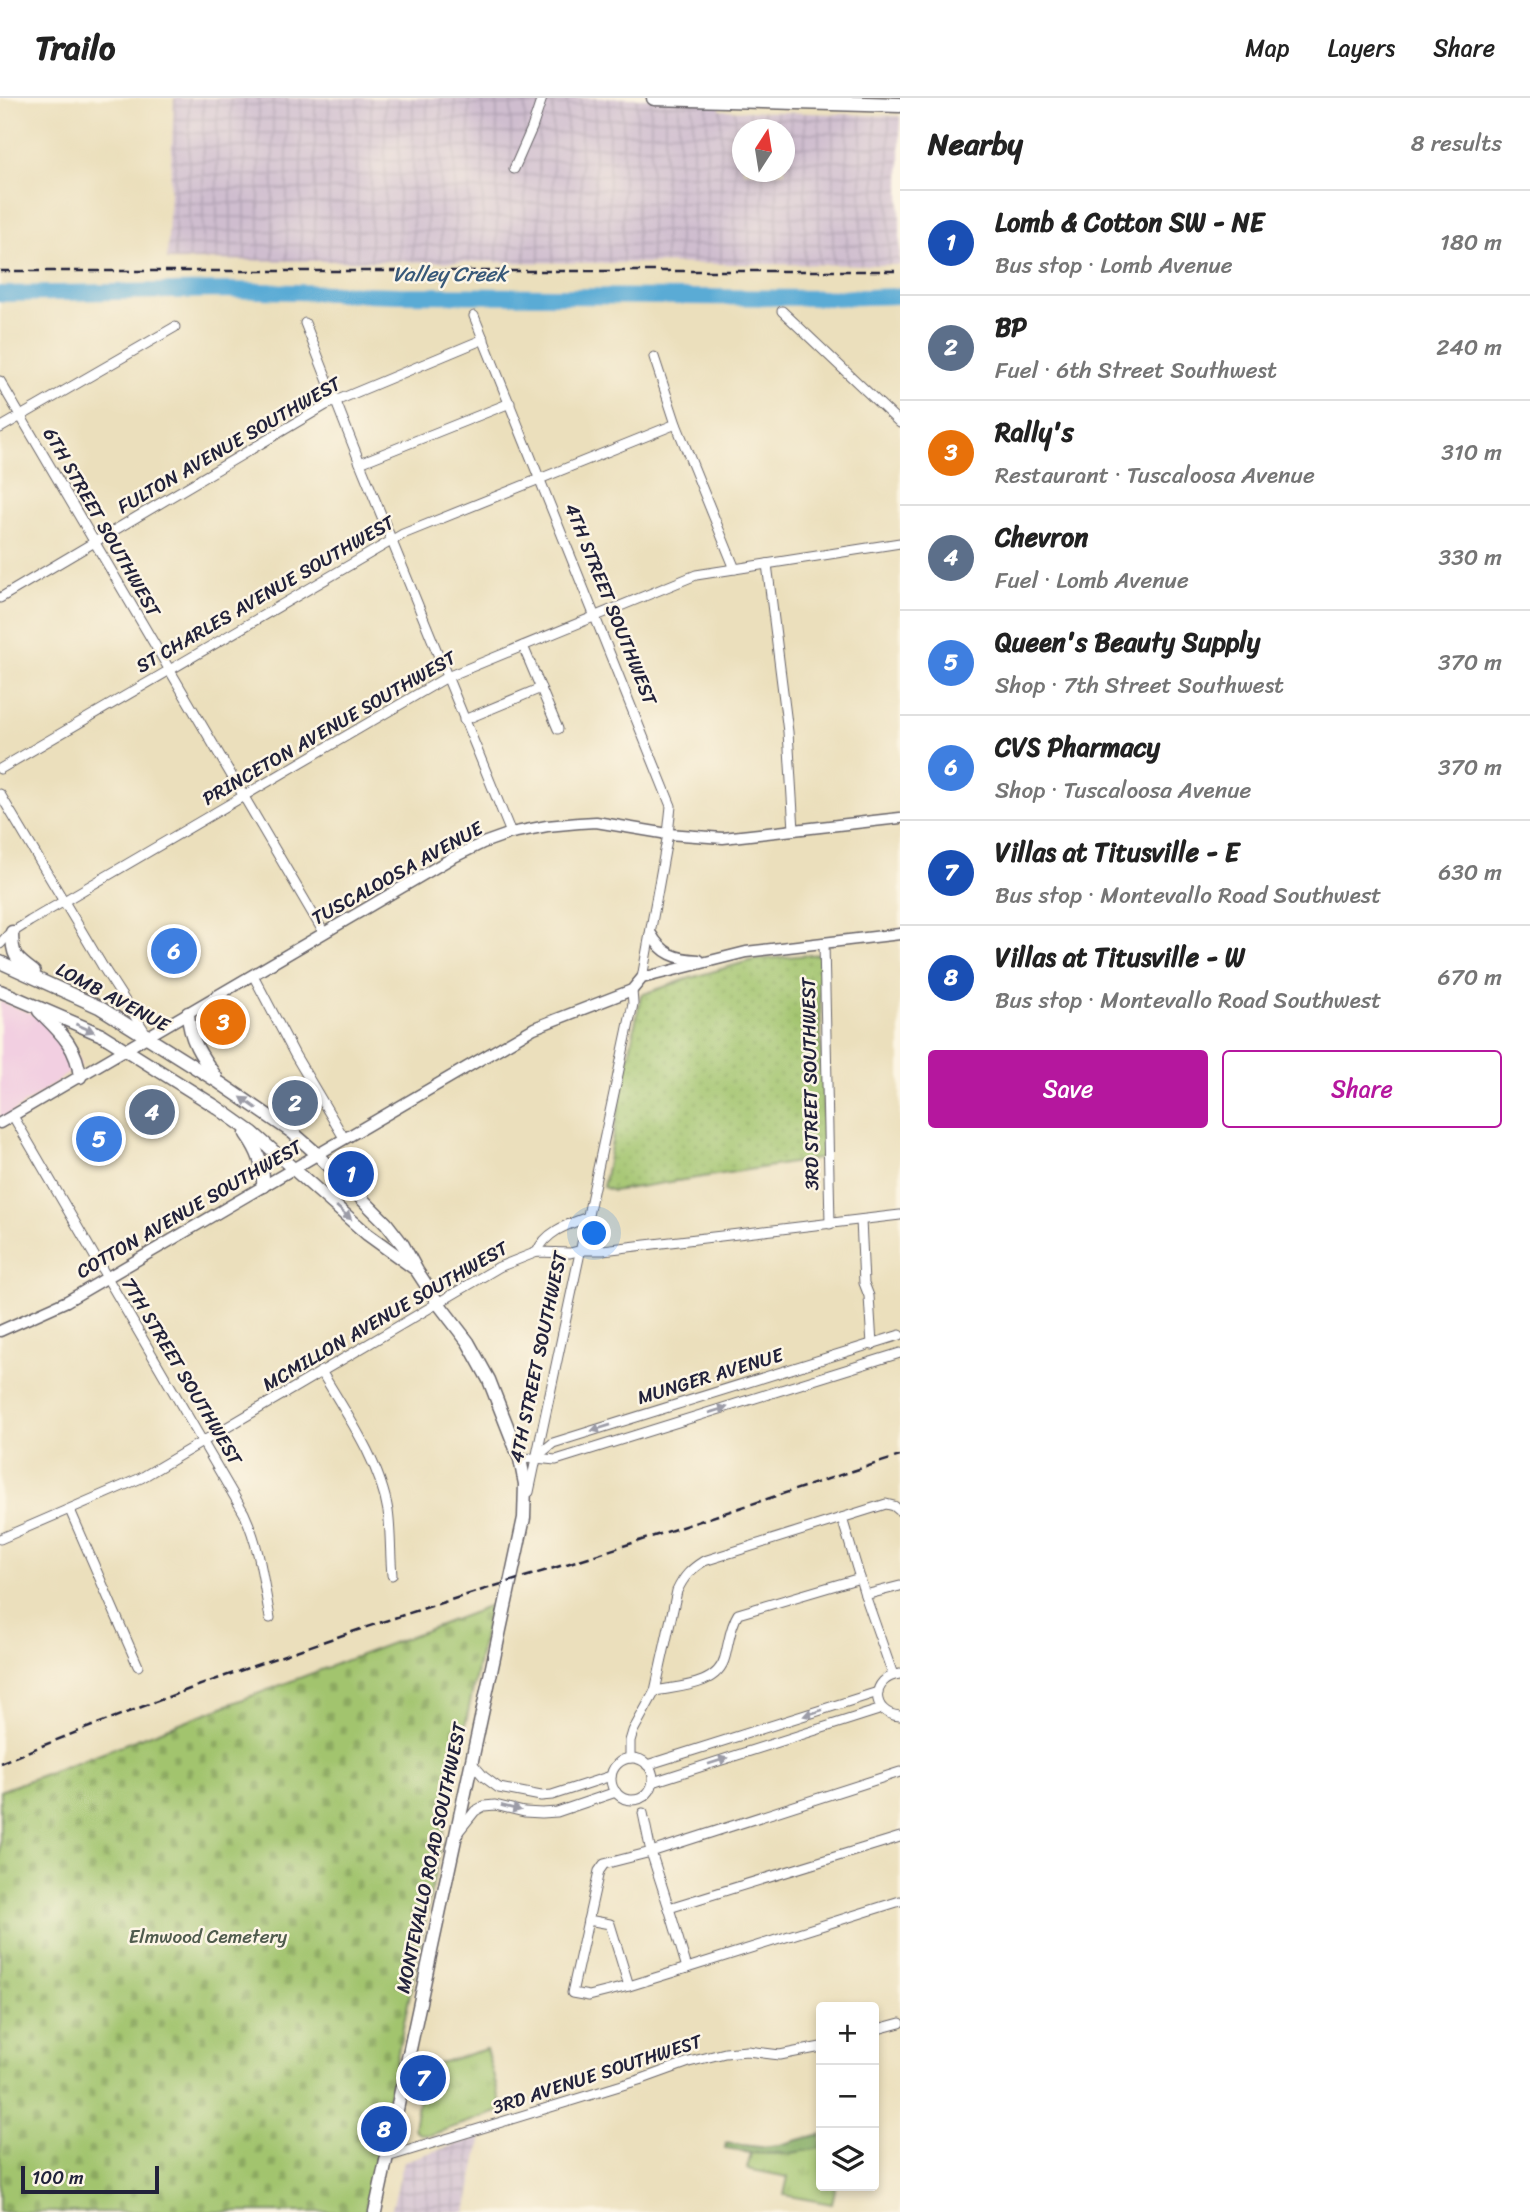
<!DOCTYPE html>
<meta charset="utf-8">
<style>
:root{--surface:#fff;--page:#f2f2f2;--text:#222;--muted:#767676;--line:#e0e0e0;--accent:#b5179e}
body{margin:0;font-family:Sriracha,sans-serif;background:var(--page);color:var(--text)}
.controls{position:absolute;right:21px;bottom:21px;display:grid;overflow:hidden;border-radius:7px;box-shadow:0 4px 10px #0003}
.controls button{width:63px;height:63px;display:grid;place-items:center;padding:0;border:0;border-bottom:2px solid var(--line);background:var(--surface);color:var(--text);font:35px sans-serif}
.compass{position:absolute;left:732px;top:21px;width:63px;height:63px;border-radius:50%;background:var(--surface);box-shadow:0 4px 10px #0003;rotate:12deg}
.scale{position:absolute;left:21px;bottom:18px;width:138px;box-sizing:border-box;padding-left:7px;border:4px solid #22223b;border-top:0;font-size:19px;line-height:24px;white-space:nowrap;color:#22223b;-webkit-text-stroke:5px #fcf5e5;paint-order:stroke}
.you{position:absolute;left:595px;top:1136px;width:24px;height:24px;margin:-18px;border:5px solid #fff;border-radius:50%;background:#1a73e8;box-shadow:0 0 0 10px #1a73e833}
.badge{display:grid;place-items:center;width:46px;height:46px;border-radius:50%;background:var(--accent);color:#fff;font-size:23px;font-weight:700}
.pin{position:absolute;translate:-50% -50%;border:4px solid #fff;box-shadow:0 2px 7px #0006}
.list{margin:0;padding:0;list-style:none}
h2{display:flex;justify-content:space-between;align-items:center;height:91px;margin:0;padding:0 28px;font-size:30px}
h2 small{font-size:23px;font-weight:400;color:var(--muted)}
.list li{display:grid;grid-template-columns:46px 1fr auto;gap:21px;align-items:center;box-sizing:border-box;height:105px;padding:0 28px;border-top:2px solid var(--line)}
.list b{display:block;font-size:26px;white-space:nowrap}
.list p{margin:0;font-size:23px;white-space:nowrap;color:var(--muted)}
.list em{font-size:23px;font-style:normal;color:var(--muted)}
.actions{display:flex;gap:14px;padding:21px 28px}
.actions a{flex:1;padding:16px 0;border:2px solid var(--accent);border-radius:7px;text-align:center;font-size:24px;color:var(--accent)}
.actions .main{background:var(--accent);color:#fff}
.icon{flex:none;width:38px;height:38px;fill:none;stroke:currentColor;stroke-width:2;stroke-linecap:round;stroke-linejoin:round}
.map{position:relative;flex:none;width:900px;height:2114px;overflow:hidden}
header{display:flex;align-items:center;gap:42px;box-sizing:border-box;height:98px;padding:0 35px;background:var(--surface);border-bottom:2px solid var(--line)}
header strong{font-size:33px}
nav{display:flex;gap:38px;margin-inline-start:auto;font-size:24px}
main{display:flex}
aside{flex:1;background:var(--surface)}
.map>svg:first-child{display:block}
.built{fill:#f2cfe1}
.industrial{fill:url(#industrial-grid);fill-rule:evenodd}
.grass{fill:url(#grass-tufts);stroke:#627354;stroke-width:2}
.forest{fill:url(#forest-crowns);stroke:#52664e;stroke-width:2}
.cemetery{fill:url(#cemetery-stones);stroke:#627354;stroke-width:2}
.park{fill:url(#park-dots);stroke:#627354;stroke-width:2}
.lines{fill:none;stroke-linecap:round;stroke-linejoin:round}
.river{stroke:#5aabd5;stroke-width:16}
.minor-casing{stroke:#686468;stroke-width:11}
.tertiary-casing{stroke:#686468;stroke-width:13}
.secondary-casing{stroke:#686468;stroke-width:15}
.primary-casing{stroke:#686468;stroke-width:17}
.minor{stroke:#fff;stroke-width:9}
.tertiary{stroke:#fff;stroke-width:10}
.secondary{stroke:#fff;stroke-width:12}
.primary{stroke:#fff;stroke-width:14}
.rail{stroke:#22223b;stroke-width:2.5;stroke-dasharray:10 5;stroke-linecap:butt}
.oneway{fill:#9c9ca7}
.labels{text-anchor:middle;dominant-baseline:central;stroke-width:5;stroke-linejoin:round;paint-order:stroke}
.street-label{font-size:19px;fill:#22223b;stroke:#fcf5e5}
.park-label{font-size:19px;fill:#4f5b4d;stroke:#fcf5e5}
.water-label{font-size:21px;font-style:italic;fill:#385979;stroke:#fcf5e5}
</style>
<header>
<strong>Trailo</strong>
<nav><a>Map</a><a>Layers</a><a>Share</a></nav>
</header>
<main>
<div class="map">
<svg width="900" height="2114" viewBox="0 0 900 2114">
<defs>
<pattern id="industrial-grid" width="8" height="8" patternUnits="userSpaceOnUse" patternTransform="scale(1.75)"><rect width="8" height="8" fill="#cfbdcf"/><path d="M0 4h8M4 0v8" fill="none" stroke="#b1a2b3"/></pattern>
<pattern id="grass-tufts" width="24" height="20" patternUnits="userSpaceOnUse" patternTransform="scale(1.75)"><rect width="24" height="20" fill="#a2c46e"/><path d="M3 7l-1-3M5 7V3M7 7l1-3M15 17l-1-3M17 17v-4M19 17l1-3" fill="none" stroke="#8ba860"/></pattern>
<pattern id="forest-crowns" width="20" height="18" patternUnits="userSpaceOnUse" patternTransform="scale(1.75)"><rect width="20" height="18" fill="#81aa61"/><path d="M2 6a3 3 0 1 1 6 0M12 15a3 3 0 1 1 6 0" fill="none" stroke="#698a51"/></pattern>
<pattern id="cemetery-stones" width="16" height="16" patternUnits="userSpaceOnUse" patternTransform="scale(1.75)"><rect width="16" height="16" fill="#a2c46e"/><path d="M2 7V4a2 2 0 0 1 4 0v3zM10 15v-3a2 2 0 0 1 4 0v3z" fill="#8ba860"/></pattern>
<pattern id="park-dots" width="8" height="8" patternUnits="userSpaceOnUse" patternTransform="scale(1.75)"><rect width="8" height="8" fill="#a2c46e"/><path d="M2 2h.1M6 6h.1" fill="none" stroke="#8ba860" stroke-width="1.8" stroke-linecap="round"/></pattern>
</defs>
<rect width="100%" height="100%" fill="#fcf5e5"/>
<filter id="ink" filterUnits="userSpaceOnUse"><feTurbulence type="fractalNoise" baseFrequency=".0143" numOctaves="2"/><feDisplacementMap in="SourceGraphic" scale="14" xChannelSelector="R" yChannelSelector="G"/><feConvolveMatrix kernelMatrix="1 2 1 2 8 2 1 2 1" color-interpolation-filters="sRGB"/></filter>
<filter id="wash" filterUnits="userSpaceOnUse"><feTurbulence type="fractalNoise" baseFrequency=".00686" numOctaves="4" result="noise"/><feDisplacementMap in="SourceGraphic" scale="28" xChannelSelector="R" yChannelSelector="G"/><feGaussianBlur stdDeviation="1.57" result="paint"/><feColorMatrix in="noise" values="0 0 0 0 0 0 0 0 0 0 0 0 0 0 0 0 0 1.4 0 .05"/><feComposite in="paint" operator="in"/></filter>
<g filter="url(#wash)">
<rect width="100%" height="100%" fill="#ebdfbc"/>
<polygon class="built" points="0,903 60,927 82,966 0,1023"/>
<g class="industrial">
<path d="M174 0H720V12L900 18V167L167 162ZM743 32H785V74H743Z"/>
<polygon points="482,2038 466,2114 391,2114 404,2063"/>
</g>
<g class="grass">
<path d="M486 1951 503 2012 430 2037C423 2037 418 2037 414 2030L424 1970Z"/>
<polygon points="815,2050 821,2050 821,2088 836,2088 832,2106 784,2097 788,2079 747,2071 751,2055 786,2056"/>
</g>
<polygon class="forest" points="821,2036 821,2050 786,2056 751,2055 725,2051 726,2045 760,2049 779,2047"/>
<polygon class="cemetery" points="490,1508 365,2114 0,2114 0,1693"/>
<polygon class="park" points="819,856 824,1060 613,1093 603,1089 641,897 687,881 753,862"/>
<g class="lines">
<polyline class="river" points="0,196 230,192 399,197 833,200 900,198"/>
</g>
</g>
<g filter="url(#ink)">
<g class="lines">
<g class="minor-casing">
<g id="minor">
<polyline points="514,71 532,30 542,0"/>
<polyline points="782,213 900,325"/>
<polyline points="474,218 671,708 668,736 642,880"/>
<polyline points="305,225 360,365 511,735"/>
<polyline points="654,259 676,326 735,471"/>
<polyline points="0,283 324,835"/>
<polyline points="0,330 175,229"/>
<polyline points="360,365 510,305"/>
<polyline points="767,466 788,634 794,732"/>
<polyline points="0,500 326,307 484,241"/>
<polyline points="523,548 558,631"/>
<polyline points="464,622 541,590"/>
<polyline points="0,671 403,436 676,326"/>
<polyline points="0,696 103,869 147,937"/>
<polyline points="824,845 830,1126"/>
<polyline points="0,846 8,837 30,823 447,579 696,477 900,445"/>
<polyline points="253,877 295,957 344,1040"/>
<path d="M13 1018 244 1415C260 1450 263 1482 270 1520"/>
<polyline points="861,1122 864,1185 869,1198 872,1247"/>
<path d="M537 1154C546 1133 569 1126 588 1119"/>
<path d="M321 1273C346 1315 380 1364 388 1413 391 1434 390 1456 392 1477"/>
<polyline points="535,1360 553,1345 900,1237"/>
<polyline points="520,1361 535,1360 556,1362 900,1255"/>
<polyline points="529,1394 633,906 632,892"/>
<polyline points="70,1412 138,1568"/>
<polyline points="842,1420 865,1497"/>
<polyline points="0,1441 141,1380 499,1169 537,1154 570,1155 582,1152 603,1152 900,1117"/>
<path d="M900 1576C870 1579 870 1616 900 1618"/>
<polyline points="893,1577 865,1497 900,1488"/>
<path d="M655 1593C680 1588 718 1588 725 1559 729 1544 730 1529 738 1516L860 1480"/>
<path d="M630 1660V1643L633 1633 655 1593 677 1493C684 1478 691 1471 704 1463L886 1406 894 1408 900 1413"/>
<circle cx="632" cy="1681" r="21"/>
<polyline points="471,1664 484,1679 499,1690 541,1698 552,1697 611,1678"/>
<polyline points="647,1667 878,1594"/>
<polyline points="653,1684 882,1611"/>
<polyline points="459,1733 475,1713 484,1708 495,1707 524,1714 542,1715 557,1714 616,1694"/>
<polyline points="900,1739 669,1810 687,1870 900,1803"/>
<polyline points="669,1810 651,1754 900,1674"/>
<polyline points="588,1822 610,1826 629,1888 687,1870"/>
<polyline points="629,1888 589,1898 572,1895 599,1773 604,1766 651,1754 643,1715"/>
<polyline points="874,1932 900,1925"/>
<polyline points="387,2059 642,1981 689,1964 725,1955 747,1953 780,1957 821,1949"/>
</g>
</g>
<g class="tertiary-casing">
<g id="tertiary">
<path d="M651 836C662 856 676 861 699 862"/>
<polyline points="0,1025 452,760 483,745 511,735 547,728 579,725 596,724 668,736 723,740 900,720"/>
<polyline points="0,1233 67,1203 534,930 632,892 642,880 746,854 900,836"/>
</g>
</g>
<g class="secondary-casing">
<g id="secondary">
<path d="M12 834C12 858 15 860 34 874"/>
<polyline points="0,864 99,909 220,985 292,1034 317,1056 386,1125 403,1147 417,1173 438,1205 468,1244 489,1282 520,1361 525,1386 524,1420 375,2114"/>
<polyline points="0,893 102,937 215,1008 253,1035 367,1136 414,1170"/>
<path d="M39 913C60 934 77 948 80 979"/>
<path d="M188 915C189 941 201 958 216 979"/>
<path d="M246 1036C258 1053 264 1067 263 1088"/>
</g>
</g>
<g class="primary-casing">
<polyline id="primary" points="654,0 900,7"/>
</g>
<use href="#minor" class="minor"/>
<use href="#tertiary" class="tertiary"/>
<use href="#secondary" class="secondary"/>
<use href="#primary" class="primary"/>
<g class="rail">
<polyline points="0,173 900,173"/>
<path d="M0 1665C172 1594 349 1532 528 1478 652 1440 776 1397 900 1358"/>
</g>
</g>
<defs><path id="oneway-solid" d="M-6-.8H1V-3.2L6.5 0L1 3.2V.8H-6Z" transform="scale(1.75)"/></defs>
<g class="oneway">
<use href="#oneway-solid" transform="translate(85 930) rotate(23)"/>
<use href="#oneway-solid" transform="translate(249 1005) rotate(-145)"/>
<use href="#oneway-solid" transform="translate(344 1115) rotate(42)"/>
<use href="#oneway-solid" transform="translate(718 1312) rotate(-17)"/>
<use href="#oneway-solid" transform="translate(601 1330) rotate(163)"/>
<use href="#oneway-solid" transform="translate(813 1615) rotate(162)"/>
<use href="#oneway-solid" transform="translate(718 1663) rotate(-18)"/>
<use href="#oneway-solid" transform="translate(511 1710) rotate(14)"/>
</g>
</g>
<g class="labels">
<g class="street-label">
<text transform="translate(229 347) rotate(-30)">FULTON AVENUE SOUTHWEST</text>
<text transform="translate(102 424) rotate(60)">6TH STREET SOUTHWEST</text>
<text transform="translate(265 496) rotate(-30)">ST CHARLES AVENUE SOUTHWEST</text>
<text transform="translate(611 506) rotate(68)">4TH STREET SOUTHWEST</text>
<text transform="translate(329 630) rotate(-30)">PRINCETON AVENUE SOUTHWEST</text>
<text transform="translate(397 775) rotate(-29)">TUSCALOOSA AVENUE</text>
<text transform="translate(113 899) rotate(28)">LOMB AVENUE</text>
<text transform="translate(810 986) rotate(-91)">3RD STREET SOUTHWEST</text>
<text transform="translate(189 1111) rotate(-30)">COTTON AVENUE SOUTHWEST</text>
<text transform="translate(385 1218) rotate(-30)">MCMILLON AVENUE SOUTHWEST</text>
<text transform="translate(538 1259) rotate(-78)">4TH STREET SOUTHWEST</text>
<text transform="translate(182 1273) rotate(59)">7TH STREET SOUTHWEST</text>
<text transform="translate(710 1278) rotate(-17)">MUNGER AVENUE</text>
<text transform="translate(431 1760) rotate(-78)">MONTEVALLO ROAD SOUTHWEST</text>
<text transform="translate(597 1976) rotate(-18)">3RD AVENUE SOUTHWEST</text>
</g>
<g class="park-label">
<text x="208" y="1838">Elmwood Cemetery</text>
</g>
<g class="water-label">
<text x="450" y="176">Valley Creek</text>
</g>
</g>
</svg>
<div class="controls">
<button>+</button>
<button>−</button>
<button><svg class="icon" aria-label="layers" viewBox="0 0 24 24"><path d="M12 4l9 5-9 5-9-5zM3 14l9 5 9-5"/></svg></button>
</div>
<svg class="compass" viewBox="-18 -18 36 36"><path d="M0-13l5 13h-10z" fill="#e53935"/><path d="M0 13l5-13h-10z" fill="#767676"/></svg>
<div class="scale">100 m</div>
<div class="you"></div>
<div class="pin badge" style="left:351px;top:1076px;background:#1a4fb4">1</div>
<div class="pin badge" style="left:295px;top:1005px;background:#5c6f8a">2</div>
<div class="pin badge" style="left:223px;top:924px;background:#e8710a">3</div>
<div class="pin badge" style="left:152px;top:1014px;background:#5c6f8a">4</div>
<div class="pin badge" style="left:99px;top:1041px;background:#3f7fe0">5</div>
<div class="pin badge" style="left:174px;top:853px;background:#3f7fe0">6</div>
<div class="pin badge" style="left:423px;top:1980px;background:#1a4fb4">7</div>
<div class="pin badge" style="left:384px;top:2031px;background:#1a4fb4">8</div>
</div>
<aside>
<h2>Nearby<small>8 results</small></h2>
<ul class="list">
<li><span class="badge" style="background:#1a4fb4">1</span><div><b>Lomb &amp; Cotton SW - NE</b><p>Bus stop · Lomb Avenue</p></div><em>180 m</em></li>
<li><span class="badge" style="background:#5c6f8a">2</span><div><b>BP</b><p>Fuel · 6th Street Southwest</p></div><em>240 m</em></li>
<li><span class="badge" style="background:#e8710a">3</span><div><b>Rally's</b><p>Restaurant · Tuscaloosa Avenue</p></div><em>310 m</em></li>
<li><span class="badge" style="background:#5c6f8a">4</span><div><b>Chevron</b><p>Fuel · Lomb Avenue</p></div><em>330 m</em></li>
<li><span class="badge" style="background:#3f7fe0">5</span><div><b>Queen's Beauty Supply</b><p>Shop · 7th Street Southwest</p></div><em>370 m</em></li>
<li><span class="badge" style="background:#3f7fe0">6</span><div><b>CVS Pharmacy</b><p>Shop · Tuscaloosa Avenue</p></div><em>370 m</em></li>
<li><span class="badge" style="background:#1a4fb4">7</span><div><b>Villas at Titusville - E</b><p>Bus stop · Montevallo Road Southwest</p></div><em>630 m</em></li>
<li><span class="badge" style="background:#1a4fb4">8</span><div><b>Villas at Titusville - W</b><p>Bus stop · Montevallo Road Southwest</p></div><em>670 m</em></li>
</ul>
<div class="actions"><a class="main">Save</a><a>Share</a></div>
</aside>
</main>
